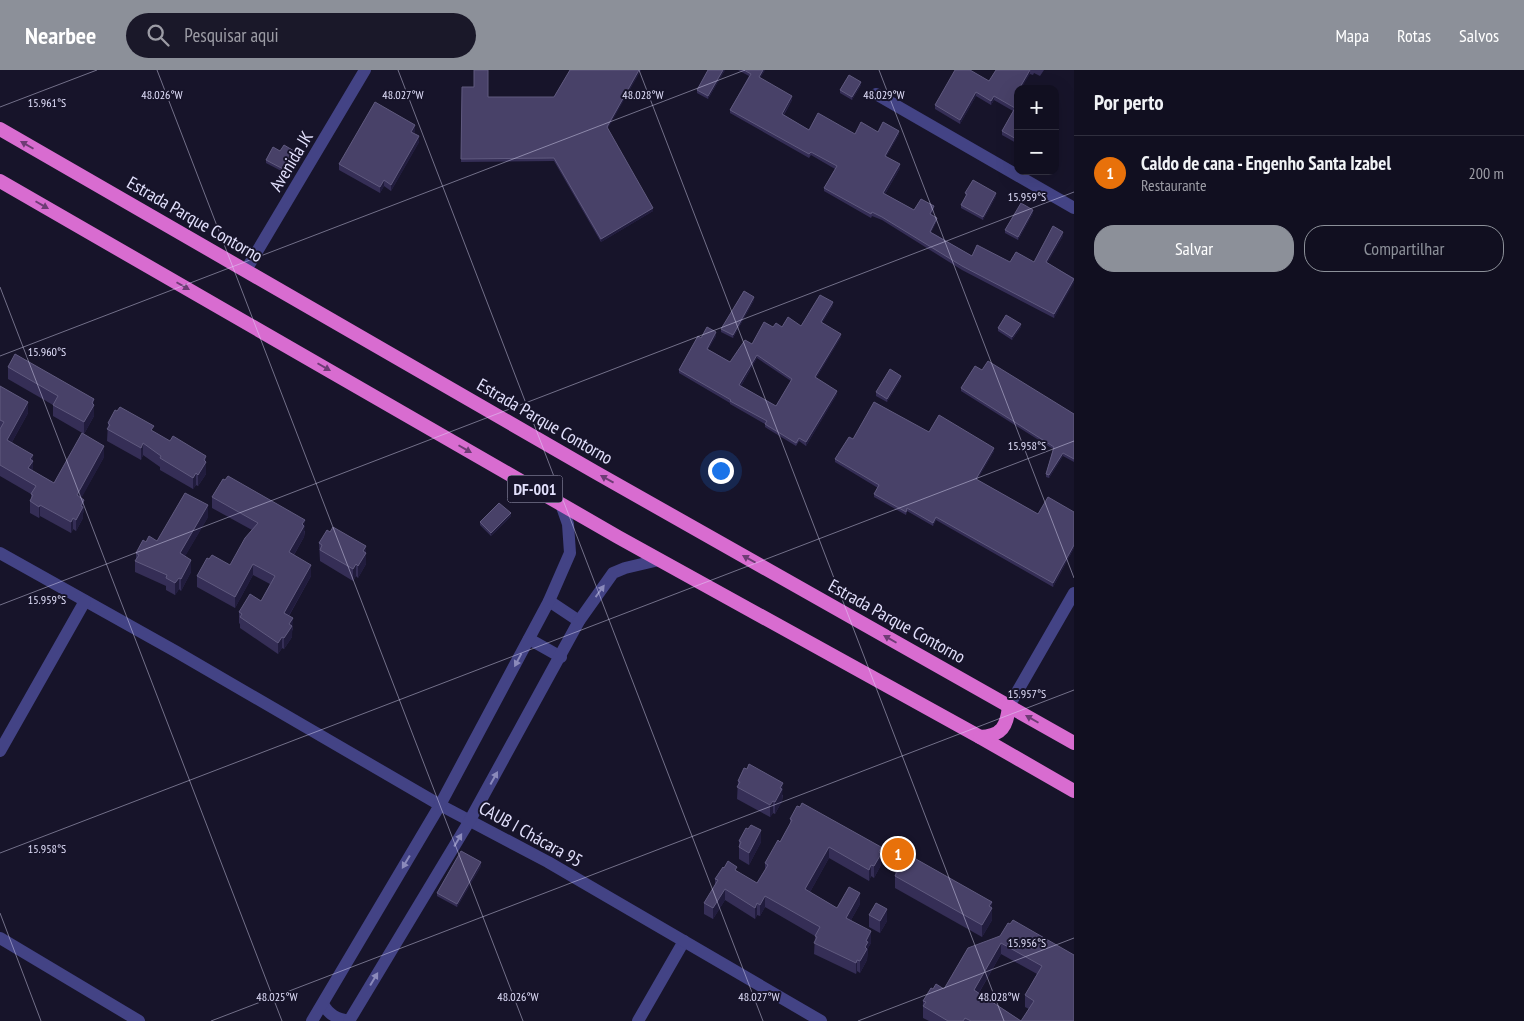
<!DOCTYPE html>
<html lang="pt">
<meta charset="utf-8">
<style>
:root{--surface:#110f20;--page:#1a1829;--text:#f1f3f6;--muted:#9c9ca5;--line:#302f3e;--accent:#8c9099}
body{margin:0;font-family:"PT Sans Narrow",sans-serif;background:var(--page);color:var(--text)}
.controls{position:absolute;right:15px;top:15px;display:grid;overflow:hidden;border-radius:10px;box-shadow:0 5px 20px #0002}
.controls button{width:45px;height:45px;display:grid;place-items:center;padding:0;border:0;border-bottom:1px solid var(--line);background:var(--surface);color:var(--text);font:25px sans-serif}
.you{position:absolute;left:720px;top:400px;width:18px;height:18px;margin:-12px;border:4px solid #fff;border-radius:50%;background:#1a73e8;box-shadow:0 0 0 8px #1a73e833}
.badge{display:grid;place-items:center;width:32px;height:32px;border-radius:50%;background:var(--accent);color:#fff;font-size:16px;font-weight:700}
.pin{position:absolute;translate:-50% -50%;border:2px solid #fff;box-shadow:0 1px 5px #0006}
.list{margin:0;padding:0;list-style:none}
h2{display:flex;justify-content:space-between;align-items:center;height:65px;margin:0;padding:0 20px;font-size:21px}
h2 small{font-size:16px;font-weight:400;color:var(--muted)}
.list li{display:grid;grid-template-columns:32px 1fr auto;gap:15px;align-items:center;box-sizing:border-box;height:75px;padding:0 20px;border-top:1px solid var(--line)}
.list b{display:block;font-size:19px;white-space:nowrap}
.list p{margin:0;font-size:16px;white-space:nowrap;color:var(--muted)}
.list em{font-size:16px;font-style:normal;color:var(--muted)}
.actions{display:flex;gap:10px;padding:15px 20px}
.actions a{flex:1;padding:11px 0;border:1px solid var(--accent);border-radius:20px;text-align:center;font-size:18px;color:var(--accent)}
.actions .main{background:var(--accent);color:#fff}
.icon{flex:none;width:28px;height:28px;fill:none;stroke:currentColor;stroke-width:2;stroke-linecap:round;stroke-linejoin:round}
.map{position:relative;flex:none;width:1074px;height:951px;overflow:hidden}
header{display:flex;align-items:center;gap:30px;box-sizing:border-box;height:70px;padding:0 25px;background:var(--accent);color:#fff}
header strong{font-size:24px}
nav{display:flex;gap:28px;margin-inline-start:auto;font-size:18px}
.search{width:350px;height:45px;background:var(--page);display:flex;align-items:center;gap:12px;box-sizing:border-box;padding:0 18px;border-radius:28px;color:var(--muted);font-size:19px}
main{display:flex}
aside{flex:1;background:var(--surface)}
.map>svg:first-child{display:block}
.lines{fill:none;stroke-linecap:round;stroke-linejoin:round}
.minor{stroke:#434385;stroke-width:12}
.tertiary{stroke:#434385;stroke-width:12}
.trunk{stroke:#d86cd0;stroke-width:14}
.wall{fill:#352e56;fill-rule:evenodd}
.shaded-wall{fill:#211c3d}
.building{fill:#484168;stroke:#605a7f;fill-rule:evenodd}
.oneway{fill:#6e3c75}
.oneway2{fill:#8b8abb}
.ticks{fill:none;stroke:#e2e0fc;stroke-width:1;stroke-opacity:0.45}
.labels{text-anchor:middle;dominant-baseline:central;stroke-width:4;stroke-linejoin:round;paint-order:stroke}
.shield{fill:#17142a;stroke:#a5a3bd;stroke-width:1}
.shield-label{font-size:16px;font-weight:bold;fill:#e2e0fc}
.street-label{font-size:18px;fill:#e2e0fc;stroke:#17142a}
.ticks-label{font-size:12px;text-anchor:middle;fill:#e2e0fc;stroke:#17142a;stroke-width:4;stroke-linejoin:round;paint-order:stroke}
</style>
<header>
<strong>Nearbee</strong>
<div class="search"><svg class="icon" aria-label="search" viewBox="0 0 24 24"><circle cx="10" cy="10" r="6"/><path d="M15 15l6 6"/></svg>Pesquisar aqui</div>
<nav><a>Mapa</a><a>Rotas</a><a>Salvos</a></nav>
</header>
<main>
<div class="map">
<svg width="1074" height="951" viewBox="0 0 1074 951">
<rect width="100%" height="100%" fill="#17142a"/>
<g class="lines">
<g class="minor">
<polyline points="876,24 1074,138"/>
<polyline points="0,483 175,581 440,735"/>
<polyline points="0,681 85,531"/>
<polyline points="0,868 139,951"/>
<polyline points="638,951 684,871"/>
</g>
<g class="tertiary">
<polyline points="246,200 365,0"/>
<polyline points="549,531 579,551"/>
<polyline points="529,569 561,587"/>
<polyline points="1009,636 1074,523"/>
<polyline points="440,735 548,792 821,951"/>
<path d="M323 934C328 944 338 950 349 950"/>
<polyline points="312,951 440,735 549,531 570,483 568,454 561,434"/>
<polyline points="349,951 470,750 579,551 613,503 625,498 659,490"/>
</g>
<g class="trunk">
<polyline points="0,59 595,402 1074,673"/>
<polyline points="0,111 618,467 980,667 1074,721"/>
<path d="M980 667C1002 666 1007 656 1009 636"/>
</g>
</g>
<g class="wall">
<polygon points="570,0 641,0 607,59 653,141 601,172 554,91 461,92 462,17 488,27 554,27"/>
<polygon points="708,0 725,0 708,29 697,23 697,20"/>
<polygon points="738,0 765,0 760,8 792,30 784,45 809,60 855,64 878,62 899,64 886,87 900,98 885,124 914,140 934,140 932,144 937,151 931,162 972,186 1010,192 1034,192 1063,166 1047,193 1074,208 1054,248 962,200 882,150 872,146 871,148 824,121 824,118 835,99 811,85 809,88 730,43 730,40 749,6"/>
<polygon points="996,0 1044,0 1040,6 1034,3 1033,5 1030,4 1018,19 1018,74 1002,65 1002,61 1013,41 994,30 991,35 976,26 960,54 935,39 935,35 989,11"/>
<polygon points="861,15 852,30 840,23 840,20"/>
<polygon points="415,61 414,63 419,72 391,121 384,116 380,123 339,100 339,94"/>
<polygon points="280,81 294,84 285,103 266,93 266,90"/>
<polygon points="965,123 996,126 983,150 961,138 961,135 966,126"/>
<polygon points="1033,143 1018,170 1005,163 1005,160"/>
<polygon points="754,230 733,268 721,262 721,259"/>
<path d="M833 235 822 253 841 267 816 308 837 324 806 376 799 371 796 376 768 359 765 357V354L730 334V333L679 303V300L701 268 716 266 708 279 730 292 752 274 773 257 801 256ZM757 288 791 311 776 336 741 316Z"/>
<polygon points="1021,257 1012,270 998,261 998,258"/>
<polygon points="8,297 94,329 94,346 84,364 53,346 53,335 8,309"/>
<polygon points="982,300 1074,344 1074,392 1063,386 1049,408 1046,407 1046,404 1053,379 961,321 961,318"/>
<polygon points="901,309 887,332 876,326 876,322"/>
<polygon points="0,316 28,343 12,372 33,396 33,401 54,413 104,387 81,428 84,441 83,443 83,448 76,461 73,459 71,463 40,446 39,448 30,443 30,431 31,430 31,424 0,406"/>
<polygon points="108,353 206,397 206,404 198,416 196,415 193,419 160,400 160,397 143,385 141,390 107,371"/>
<polygon points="929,362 994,381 977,410 1038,444 1074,442 1074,478 1053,517 936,450 933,456 907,441 906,445 874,427 874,424 878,418 835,392 835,389 853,369"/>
<polygon points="212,427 305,461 304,467 294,485 311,506 289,546 293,559 292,561 292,567 284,579 282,578 278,584 240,558 240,554 239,553 239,542 261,531 270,514 253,505 235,538 197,517 197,506 230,495 252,460 212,438"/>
<polygon points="511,446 491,466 480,455 480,452"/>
<polygon points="208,447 185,486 191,502 181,521 179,519 175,525 166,520 166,516 135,502 135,491 136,489 136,483 157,471"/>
<polygon points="330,462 366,476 366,494 358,508 356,506 353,511 320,491 319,473"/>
<polygon points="738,711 783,725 782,731 775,744 773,743 770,747 737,729"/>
<polygon points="790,749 881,789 881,795 874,808 871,806 869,811 829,788 810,822 837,838 860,834 851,850 871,873 868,878 867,890 860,903 857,901 856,904 814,884 815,866 765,837 760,846 757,845 755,849 725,830 713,849 704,844 704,833 715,815 715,809 737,802 757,813 765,800 765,793 780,772 790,754"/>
<polygon points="739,771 761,772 749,795 739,789"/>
<polygon points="481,796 457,837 437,826 437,823"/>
<polygon points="895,800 992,832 992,850 982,867 895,818"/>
<polygon points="869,845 887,851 880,863 869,857"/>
<path d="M1000 866 1074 885V951H929L923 948V931L933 919H944ZM1001 884 1037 904 1025 925V937L1029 939 1021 951 979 923Z"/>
</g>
<g class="shaded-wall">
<polygon points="639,0 641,0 607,60 607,57"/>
<polygon points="723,0 725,0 708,29 708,26"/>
<polygon points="763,0 765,0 759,11 759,7"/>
<polygon points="1030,0 1030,4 1021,19 1019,19"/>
<polygon points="861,12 861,15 852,30 852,27"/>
<polygon points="976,22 976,26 960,54 960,50"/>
<polygon points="792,26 792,30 782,47 782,44"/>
<polygon points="994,26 994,30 991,35 991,31"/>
<polygon points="415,55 415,61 411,68 411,62"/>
<polygon points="899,61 899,64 885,89 885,86"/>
<polygon points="419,66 419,72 391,121 391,115"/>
<polygon points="294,81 294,84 285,103 285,100"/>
<polygon points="900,94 900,98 883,127 883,123"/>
<polygon points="384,110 384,116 380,123 380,117"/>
<polygon points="996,123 996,126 983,150 983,147"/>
<polygon points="934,136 934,140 930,147 930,144"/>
<polygon points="653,138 653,141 601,172 601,169"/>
<polygon points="1033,140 1033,143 1018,170 1018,167"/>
<polygon points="937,148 937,151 930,165 930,162"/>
<polygon points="1063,162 1063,166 1046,196 1046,192"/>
<polygon points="1074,209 1074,213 1054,248 1054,244"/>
<polygon points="754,227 754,230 733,268 733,265"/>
<polygon points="833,232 833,235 821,255 821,252"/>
<polygon points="1021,254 1021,257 1012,270 1012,267"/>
<polygon points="716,262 716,266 707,282 707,279"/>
<polygon points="841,264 841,267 815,310 815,307"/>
<polygon points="757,285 757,288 739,319 739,315"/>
<polygon points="901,306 901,309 887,332 887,329"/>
<polygon points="837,321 837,324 806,376 806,372"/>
<polygon points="94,329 94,346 84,364 84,352"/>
<polygon points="28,332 28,343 7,381 7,370"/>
<polygon points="143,373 143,385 141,390 141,378"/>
<polygon points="104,376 104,387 77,436 77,425"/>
<polygon points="994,378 994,381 976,412 976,409"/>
<polygon points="1063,383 1063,386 1049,408 1049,405"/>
<polygon points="33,385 33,402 28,398 30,389"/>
<polygon points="206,386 206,404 198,416 198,405 204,390"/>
<polygon points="196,403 196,415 193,419 193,408"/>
<polygon points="84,430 84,441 83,443 83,448 76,461 76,450 81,436"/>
<polygon points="40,435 40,446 39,448 39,437"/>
<polygon points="208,435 208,447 180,495 180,483"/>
<polygon points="511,443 511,446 491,466 491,463"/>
<polygon points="936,447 936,450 933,456 933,453"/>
<polygon points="73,448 73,459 71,463 71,452"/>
<polygon points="305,450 304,467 289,493 289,482"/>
<polygon points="1074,475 1074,478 1053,517 1053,513"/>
<polygon points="366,476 366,494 358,508 358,496 363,481"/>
<polygon points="191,490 191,502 181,521 181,509"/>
<polygon points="253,494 253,505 235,538 235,527"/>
<polygon points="356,494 356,506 353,511 353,499"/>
<polygon points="311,495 311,506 284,554 284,543"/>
<polygon points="179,508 179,519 175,525 175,513"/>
<polygon points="293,548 292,567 284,579 284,568 289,554"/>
<polygon points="282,567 282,578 278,584 278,573"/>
<polygon points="783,713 782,731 775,744 775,732 780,718"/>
<polygon points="773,731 773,743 770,747 770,735"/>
<polygon points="761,760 761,772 749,795 749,783"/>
<polygon points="829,777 829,788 805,831 805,819"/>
<polygon points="881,777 881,795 874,808 874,796 879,782"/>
<polygon points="481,792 481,796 457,837 457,834"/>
<polygon points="871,795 871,806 869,811 869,800"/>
<polygon points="725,819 725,830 713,849 713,838"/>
<polygon points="860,823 860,834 846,859 846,848"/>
<polygon points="765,826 765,837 760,846 760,835"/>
<polygon points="992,832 992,850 982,867 982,855 989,836"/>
<polygon points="757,833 757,845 755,849 755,838"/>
<polygon points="887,839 887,851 880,863 880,851"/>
<polygon points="871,861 871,873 868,878 867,890 860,903 860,891 865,877 866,871"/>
<polygon points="1001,873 1001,884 974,931 974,920"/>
<polygon points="857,890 857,901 856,904 856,893"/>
</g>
<g class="building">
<polygon points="474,0 488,0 488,27 554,27 570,0 639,0 607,57 653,138 601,169 554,88 461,89 462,17 474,17"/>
<polygon points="708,0 723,0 708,26 697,20"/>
<polygon points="744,0 763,0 759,7 792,26 782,44 809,60 818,43 855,64 861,52 878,62 883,52 899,61 885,86 900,94 883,123 914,140 921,129 934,136 930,144 937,148 930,162 972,186 977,175 1010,192 1016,182 1034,192 1053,156 1063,162 1046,192 1074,209 1054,244 962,196 882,147 872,142 871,144 824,118 837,96 811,82 809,84 730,40 751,4"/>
<polygon points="955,0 970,0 989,11 996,0 1030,0 1019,19 1018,19 1018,70 1002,61 1015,38 994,26 991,31 976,22 960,50 935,35"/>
<polygon points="849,5 861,12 852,27 840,20"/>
<polygon points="375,32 415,55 411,62 419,66 391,115 384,110 380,117 339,94"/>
<polygon points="284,75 294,81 285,100 266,90 273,77 280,81"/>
<polygon points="973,110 996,123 983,147 961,135 967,124 965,123"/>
<polygon points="1021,133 1033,140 1018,167 1005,160"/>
<polygon points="744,221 754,227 733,265 721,259"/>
<path d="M820 225 833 232 821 252 841 264 815 307 837 321 806 372 799 368 796 373 768 356 765 354 767 351 730 331 731 330 679 300 698 266 701 268 707 257 716 262 707 279 730 292 745 270 752 274 764 252 773 257 776 253 782 257 788 247 801 256ZM757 285 792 309 776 336 739 315Z"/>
<polygon points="1006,245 1021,254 1012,267 998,258"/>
<polygon points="15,284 94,329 92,333 94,335 84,352 53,335 58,326 8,297"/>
<polygon points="988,291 1074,344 1074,389 1063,383 1049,405 1046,404 1054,377 961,318 975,296 982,300"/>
<polygon points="890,299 901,306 887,329 876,322"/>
<polygon points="0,316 28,332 7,370 33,385 30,389 33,391 28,398 54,413 82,363 104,376 77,425 84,430 81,436 83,437 76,450 73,448 71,452 40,435 39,437 30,431 33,425 31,424 36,416 0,395 0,359 4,352 0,350"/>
<polygon points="874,332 929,362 939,345 994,378 976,409 1038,444 1048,427 1074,442 1074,475 1053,513 936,447 933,453 907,438 906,442 874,424 879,415 835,389 849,367 853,369"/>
<polygon points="120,337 154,356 151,360 170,371 173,366 206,386 204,390 206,392 198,405 196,403 193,408 160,388 161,386 143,373 141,378 107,359 110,355 108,353 115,340 117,341"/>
<polygon points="228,406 305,450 302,454 304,456 289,482 311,495 284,543 293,548 289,554 292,556 284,568 282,567 278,573 240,547 242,544 239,542 250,524 261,531 275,506 253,494 235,527 197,506 207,488 209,489 212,485 230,495 245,468 258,453 212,427 223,409 225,410"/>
<polygon points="185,423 208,435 180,483 191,490 181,509 179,508 175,513 166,508 167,505 135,491 139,485 136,483 143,470 146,472 149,466 157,471"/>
<polygon points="499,433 511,443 491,463 480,452"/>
<polygon points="333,457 366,476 363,481 366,483 358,496 356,494 353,499 320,480 322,475 319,473 327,460 330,462"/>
<polygon points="749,694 783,713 780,718 782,719 775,732 773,731 770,735 737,717 740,712 738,711 744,698 747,699"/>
<polygon points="802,733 881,777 879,782 881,784 874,796 871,795 869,800 829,777 805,819 837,838 849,817 860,823 846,848 871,861 866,871 868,872 865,877 867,879 860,891 857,890 856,893 814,873 817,867 815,866 820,857 765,826 760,835 757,833 755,838 725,819 713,838 704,833 718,810 715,809 723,797 724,798 728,791 737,797 735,800 757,813 768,795 765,793 778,770 780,772 792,750 790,749 797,736 800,737"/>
<polygon points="751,755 761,760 749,783 739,777 741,772 739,771 746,758 748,759"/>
<polygon points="461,781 481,792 457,834 437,823"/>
<polygon points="907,784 992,832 989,836 992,838 982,855 895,806 897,802 895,800 902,787 905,789"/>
<polygon points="876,833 887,839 880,851 869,845"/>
<path d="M1013 850 1074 885V951H971L965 948 963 951H948L923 936 926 932 923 931 931 918 933 919 936 914 944 919 968 878 1000 866 1008 853 1010 854ZM1001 873 1042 896 1025 925 1034 931 1021 951 974 920Z"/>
</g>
<defs><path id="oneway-solid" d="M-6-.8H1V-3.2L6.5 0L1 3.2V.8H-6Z" transform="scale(1.25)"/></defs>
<g class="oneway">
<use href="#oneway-solid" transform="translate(27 75) rotate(-150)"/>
<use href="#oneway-solid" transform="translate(42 135) rotate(30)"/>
<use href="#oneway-solid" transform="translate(183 216) rotate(30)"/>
<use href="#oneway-solid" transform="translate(324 297) rotate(30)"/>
<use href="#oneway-solid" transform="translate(465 379) rotate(30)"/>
<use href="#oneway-solid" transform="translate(607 409) rotate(-151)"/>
<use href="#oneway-solid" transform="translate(749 489) rotate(-151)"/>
<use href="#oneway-solid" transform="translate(890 569) rotate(-150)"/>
<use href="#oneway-solid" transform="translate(1032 649) rotate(-150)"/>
</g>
<g class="oneway2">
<use href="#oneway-solid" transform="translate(600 521) rotate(-54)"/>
<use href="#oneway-solid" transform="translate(518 590) rotate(118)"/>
<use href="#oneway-solid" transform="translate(494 708) rotate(-61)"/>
<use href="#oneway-solid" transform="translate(458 770) rotate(-59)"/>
<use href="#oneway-solid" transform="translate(406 792) rotate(121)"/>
<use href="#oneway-solid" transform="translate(374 909) rotate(-59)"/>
</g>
<path class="ticks" d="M157 0 523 951M398 0 763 951M639 0 1004 951M879 0 1074 508M0 37 97 0M0 217 282 951M0 286 745 0M0 535 1074 122M0 783 1074 371M0 843 41 951M211 951 1074 620M858 951 1074 868"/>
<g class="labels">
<rect class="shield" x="507.5" y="405.5" width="55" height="27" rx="4"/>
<g class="shield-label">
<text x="535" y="419">DF-001</text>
</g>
<g class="street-label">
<text transform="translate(291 91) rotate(-59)">Avenida JK</text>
<text transform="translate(195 149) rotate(30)">Estrada Parque Contorno</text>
<text transform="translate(545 351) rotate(30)">Estrada Parque Contorno</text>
<text transform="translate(897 551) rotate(29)">Estrada Parque Contorno</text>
<text transform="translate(531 764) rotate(29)">CAUB I Chácara 95</text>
</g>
</g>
<g class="ticks-label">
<text x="162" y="29">48.026°W</text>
<text x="403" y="29">48.027°W</text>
<text x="643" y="29">48.028°W</text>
<text x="884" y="29">48.029°W</text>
<text x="47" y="37">15.961°S</text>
<text x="1027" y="131">15.959°S</text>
<text x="47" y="286">15.960°S</text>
<text x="1027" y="380">15.958°S</text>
<text x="47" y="534">15.959°S</text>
<text x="1027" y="628">15.957°S</text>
<text x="47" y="783">15.958°S</text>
<text x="1027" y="877">15.956°S</text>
<text x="277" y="931">48.025°W</text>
<text x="518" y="931">48.026°W</text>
<text x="759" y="931">48.027°W</text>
<text x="999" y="931">48.028°W</text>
</g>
</svg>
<div class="controls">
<button>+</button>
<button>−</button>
</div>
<div class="you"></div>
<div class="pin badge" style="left:898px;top:784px;background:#e8710a">1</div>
</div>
<aside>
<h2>Por perto<small></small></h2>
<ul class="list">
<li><span class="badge" style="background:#e8710a">1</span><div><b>Caldo de cana - Engenho Santa Izabel</b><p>Restaurante</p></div><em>200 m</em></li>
</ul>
<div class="actions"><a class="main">Salvar</a><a>Compartilhar</a></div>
</aside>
</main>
